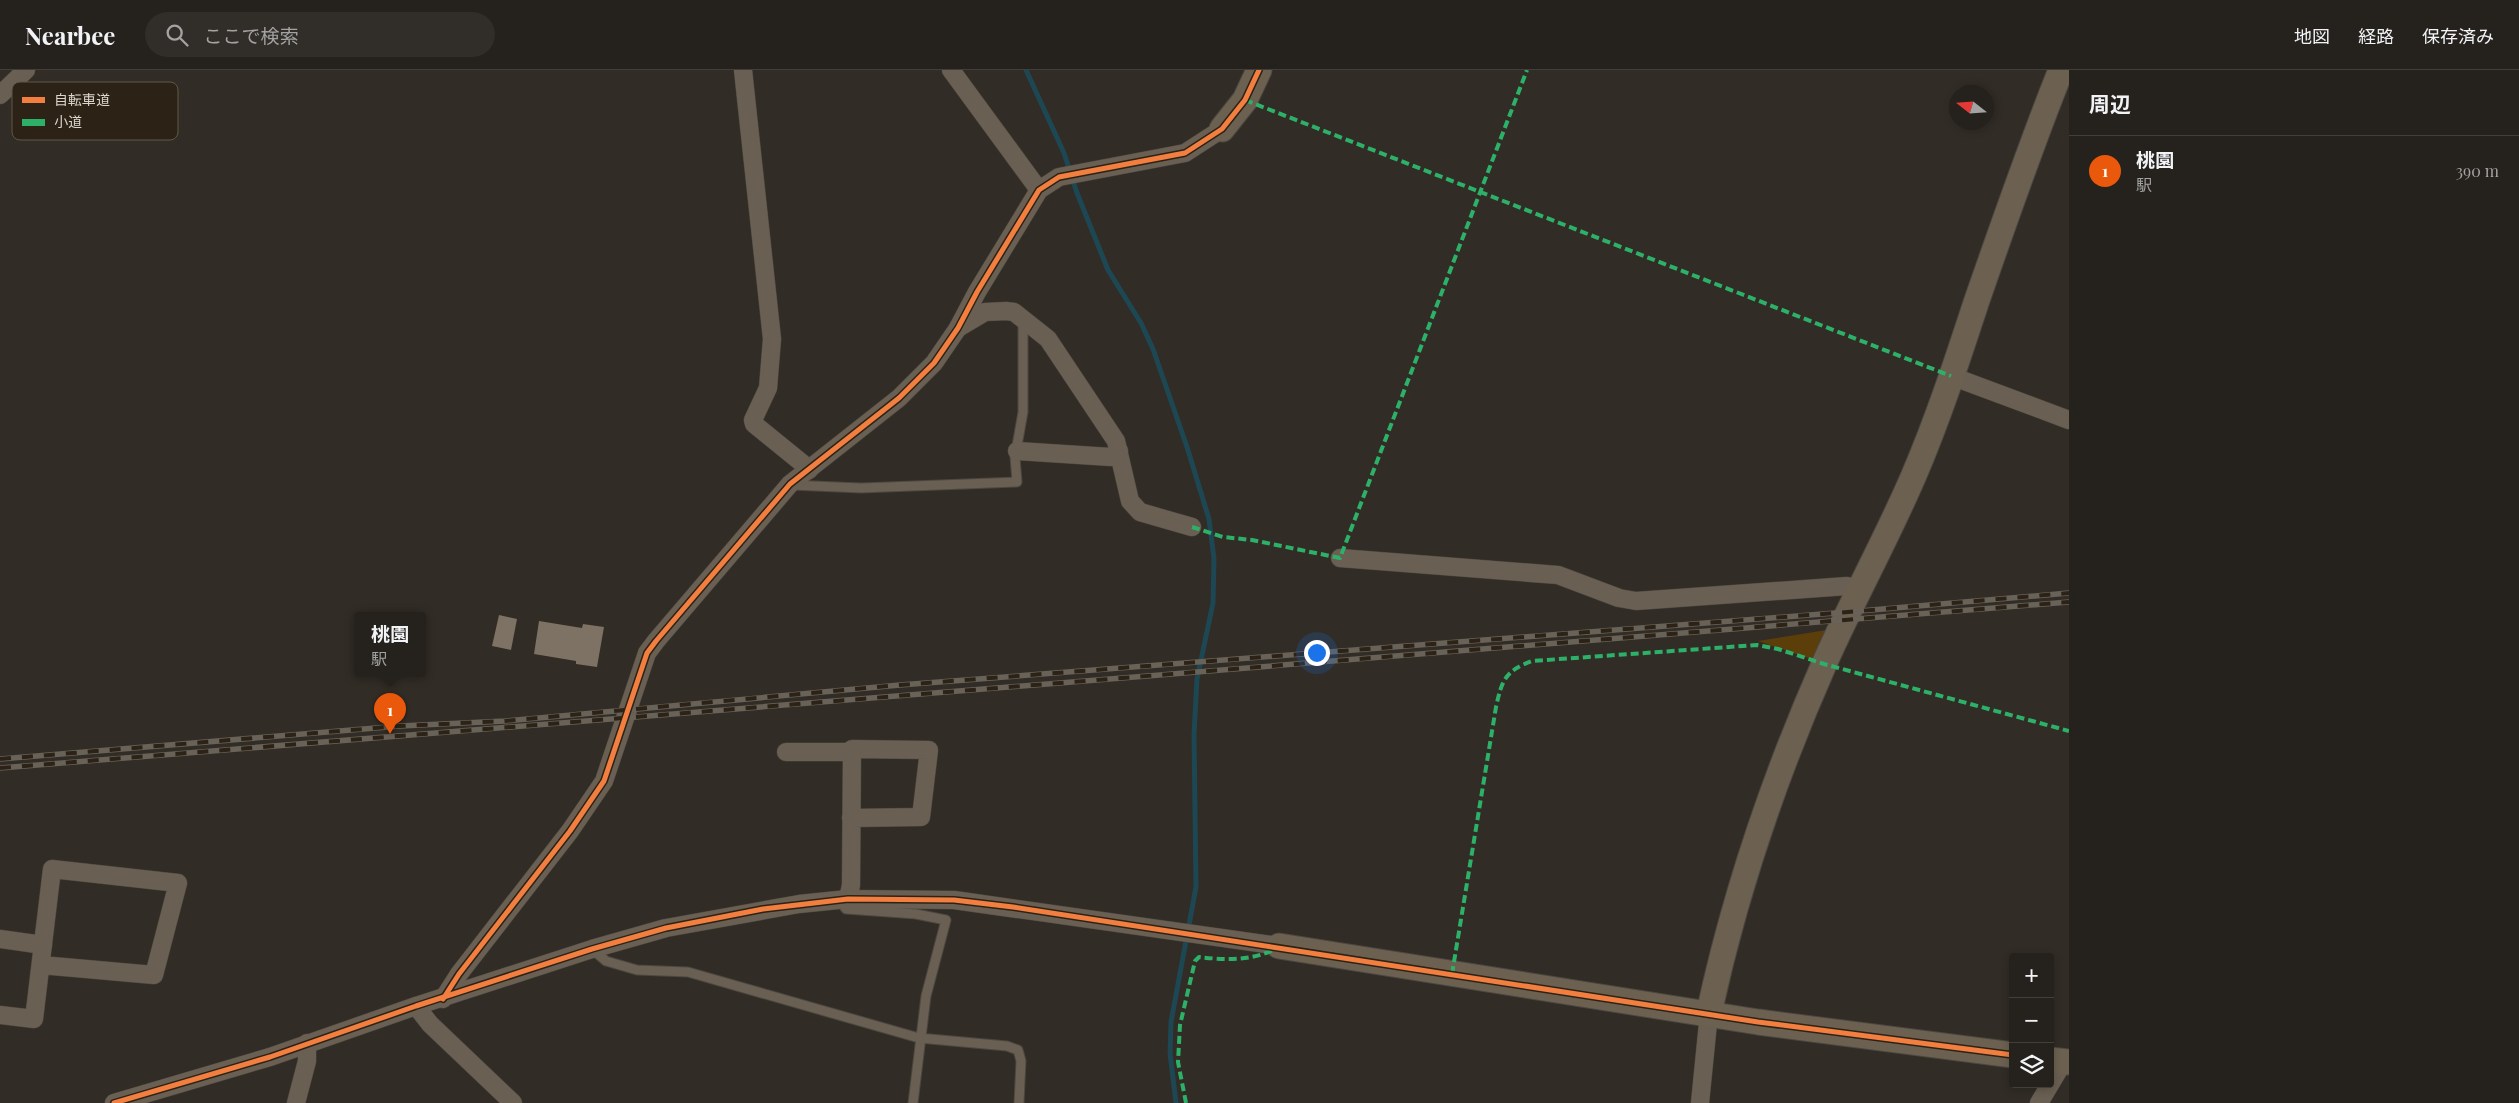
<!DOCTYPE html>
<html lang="ja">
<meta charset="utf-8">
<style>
:root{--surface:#25211c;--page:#312e29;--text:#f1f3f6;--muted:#a3a3a3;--line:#423e3b;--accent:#ea580c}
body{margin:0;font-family:"Playfair Display","Noto Sans JP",serif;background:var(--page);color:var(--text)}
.controls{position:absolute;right:15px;bottom:15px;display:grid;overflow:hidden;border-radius:5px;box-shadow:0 2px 8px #0003}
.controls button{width:45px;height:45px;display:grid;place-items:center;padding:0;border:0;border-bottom:1px solid var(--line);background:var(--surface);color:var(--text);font:25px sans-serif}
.compass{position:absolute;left:1949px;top:15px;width:45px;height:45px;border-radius:50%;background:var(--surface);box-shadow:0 2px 8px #0003;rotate:287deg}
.you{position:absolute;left:1316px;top:582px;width:18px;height:18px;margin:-12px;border:4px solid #fff;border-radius:50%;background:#1a73e8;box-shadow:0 0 0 8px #1a73e833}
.badge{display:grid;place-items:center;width:32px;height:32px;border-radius:50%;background:var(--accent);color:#fff;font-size:16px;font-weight:700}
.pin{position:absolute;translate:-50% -41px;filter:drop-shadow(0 1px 2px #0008)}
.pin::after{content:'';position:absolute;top:26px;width:18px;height:15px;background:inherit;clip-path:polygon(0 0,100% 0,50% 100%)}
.popup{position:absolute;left:354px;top:542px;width:72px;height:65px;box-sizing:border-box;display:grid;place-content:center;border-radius:5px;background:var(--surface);filter:drop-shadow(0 1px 4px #0005);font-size:16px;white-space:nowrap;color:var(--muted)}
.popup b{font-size:19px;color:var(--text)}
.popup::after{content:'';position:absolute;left:50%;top:100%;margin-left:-10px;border:10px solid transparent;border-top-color:var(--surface)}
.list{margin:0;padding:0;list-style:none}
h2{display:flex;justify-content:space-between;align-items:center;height:65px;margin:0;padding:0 20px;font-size:21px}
h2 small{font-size:16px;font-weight:400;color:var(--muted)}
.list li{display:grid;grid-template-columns:32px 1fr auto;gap:15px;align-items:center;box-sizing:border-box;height:70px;padding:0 20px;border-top:1px solid var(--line)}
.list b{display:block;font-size:19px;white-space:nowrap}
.list p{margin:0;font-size:16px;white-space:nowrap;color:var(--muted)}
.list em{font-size:16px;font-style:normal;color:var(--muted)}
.icon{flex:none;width:28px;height:28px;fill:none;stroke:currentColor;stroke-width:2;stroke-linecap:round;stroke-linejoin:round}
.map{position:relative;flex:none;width:2069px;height:1033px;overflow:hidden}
header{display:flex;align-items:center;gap:30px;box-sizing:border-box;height:70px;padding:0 25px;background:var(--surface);border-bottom:1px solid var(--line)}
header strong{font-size:24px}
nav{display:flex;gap:28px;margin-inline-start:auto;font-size:18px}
.search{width:350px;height:45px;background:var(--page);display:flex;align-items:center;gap:12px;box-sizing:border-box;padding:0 18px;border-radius:28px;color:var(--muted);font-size:19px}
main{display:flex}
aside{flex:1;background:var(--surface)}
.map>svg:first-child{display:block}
.green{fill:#5b3e0a}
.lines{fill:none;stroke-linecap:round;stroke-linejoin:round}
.stream{stroke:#1e4754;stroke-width:5}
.building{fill:#7d7264}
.lane-casing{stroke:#4c4741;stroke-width:11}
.street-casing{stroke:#4c4741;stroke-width:19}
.secondary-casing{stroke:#4c4741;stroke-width:27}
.lane{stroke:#695f52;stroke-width:9}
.street{stroke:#695f52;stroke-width:18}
.secondary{stroke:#6c6151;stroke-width:25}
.rail-casing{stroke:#686258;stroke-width:5.5}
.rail{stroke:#2c2316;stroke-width:4;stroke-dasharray:11;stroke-linecap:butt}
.quiet{stroke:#2db169;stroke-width:4;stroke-dasharray:8 4;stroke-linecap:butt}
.cycleway-casing{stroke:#2c2316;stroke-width:8}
.cycleway{stroke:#f27e40;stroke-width:5}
.key{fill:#2c2316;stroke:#61584d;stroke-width:1}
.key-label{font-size:14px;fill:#dcd5cd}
</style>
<header>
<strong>Nearbee</strong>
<div class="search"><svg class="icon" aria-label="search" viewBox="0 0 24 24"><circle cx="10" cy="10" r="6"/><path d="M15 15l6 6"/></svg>ここで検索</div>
<nav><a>地図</a><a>経路</a><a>保存済み</a></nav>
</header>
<main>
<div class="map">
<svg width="2069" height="1033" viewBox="0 0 2069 1033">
<rect width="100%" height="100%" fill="#312c25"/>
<polygon class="green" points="1833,559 1817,591 1758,571"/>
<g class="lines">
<polyline class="stream" points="1026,0 1064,83 1077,123 1108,200 1141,253 1153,279 1187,377 1209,449 1214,489 1213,533 1197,609 1194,664 1196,817 1171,952 1170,983 1176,1033"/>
</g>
<g class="building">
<polygon points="499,545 517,549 511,580 492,576"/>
<polygon points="539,551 582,558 583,554 604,557 597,597 576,594 576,591 534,584"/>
</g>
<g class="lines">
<g class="lane-casing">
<g id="lane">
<polyline points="791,415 861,418 1017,412 1015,387 1023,342 1023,249"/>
<polyline points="839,830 846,839 916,844 946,850 926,926 913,1033"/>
<polyline points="592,879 606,891 637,900 688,902 919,968 1007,976 1018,980 1021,991 1019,1033"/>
</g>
</g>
<g class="street-casing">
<g id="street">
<polyline points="743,0 772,269 768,318 753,350 754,354 802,393 809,400"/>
<polyline points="951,0 1039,120"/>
<polyline points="0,25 26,0"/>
<polyline points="958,258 985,242 1006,241 1014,242 1048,269 1116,371 1130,431 1140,442 1192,457"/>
<polyline points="1951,306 2069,350"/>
<polyline points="1017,381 1111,387 1119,381"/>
<polyline points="1340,488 1558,505 1619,528 1636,531 1847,516 1860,519"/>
<polyline points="786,682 852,682"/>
<polyline points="848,829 851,815 852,679 929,680 921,747 851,748"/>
<polyline points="0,869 43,875"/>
<polyline points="443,929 459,904 570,761 604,711 647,583 656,571 790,414 899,328 934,293 958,258 977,222 1039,120 1059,107 1185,83 1222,59"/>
<polyline points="416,936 430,954 513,1033"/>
<polyline points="0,945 34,949 52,799 178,813 154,905 41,895"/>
<polyline points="114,1033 270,987 416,936 592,879 666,858 799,834 848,829 954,830 1279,876"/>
<polyline points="296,1033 307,991 307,973"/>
<polyline points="1700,1033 1709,943"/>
<polyline points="2039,1033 2064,991"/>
</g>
</g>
<g class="secondary-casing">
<g id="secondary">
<polyline points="1222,59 1245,30 1259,0"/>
<polyline points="1279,876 1758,952 2013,985"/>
<path d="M1709 943C1735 822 1775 705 1825 592 1853 529 1887 468 1914 405 1938 349 1957 291 1976 233 2003 155 2030 77 2061 0"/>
<polyline points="2050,990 2069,992"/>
</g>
</g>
<use href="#lane" class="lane"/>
<use href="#street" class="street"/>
<use href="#secondary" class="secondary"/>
<g class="rail-casing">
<g id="rail">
<polyline points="0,689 400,656 505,651 900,615 1848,542 2069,523"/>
<polyline points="0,698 2069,532"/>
</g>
</g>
<use href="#rail" class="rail"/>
<g class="quiet">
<polyline points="1245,30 1951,306"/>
<polyline points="1192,457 1223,467 1252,470 1340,488 1527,0"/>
<path d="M1452 904 1496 637C1502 610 1505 601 1532 591L1757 575 1778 579 1824 594 2069 661"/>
<path d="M1186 1033 1178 992 1180 955 1195 891 1199 887C1223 890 1253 891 1275 879"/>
</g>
<g class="cycleway-casing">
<g id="cycleway">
<polyline points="443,929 459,904 570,761 604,711 647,583 656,571 790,414 899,328 934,293 958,258 977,222 1039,120 1059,107 1185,83 1222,59 1245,30 1259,0"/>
<polyline points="114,1033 270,987 416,936 592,879 666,858 763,839 848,829 954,830 1013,837 1758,952 2013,985"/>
</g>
</g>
<use href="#cycleway" class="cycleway"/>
</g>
<rect x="12" y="12" width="166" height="58" rx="8" class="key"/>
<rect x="22" y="27" width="23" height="6" fill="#f27e40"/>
<rect x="22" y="49" width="23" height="7" fill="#2db169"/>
<g class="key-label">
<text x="54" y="35">自転車道</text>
<text x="54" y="57">小道</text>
</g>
</svg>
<div class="controls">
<button>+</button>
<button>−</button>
<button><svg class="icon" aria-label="layers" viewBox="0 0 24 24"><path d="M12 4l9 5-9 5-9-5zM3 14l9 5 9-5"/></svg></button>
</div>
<svg class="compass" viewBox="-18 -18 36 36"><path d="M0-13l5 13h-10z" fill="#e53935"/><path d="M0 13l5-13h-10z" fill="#a3a3a3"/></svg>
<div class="you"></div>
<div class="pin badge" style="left:390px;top:664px">1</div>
<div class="popup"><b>桃園</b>駅</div>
</div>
<aside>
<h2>周辺<small></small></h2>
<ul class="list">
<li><span class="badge">1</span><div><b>桃園</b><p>駅</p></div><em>390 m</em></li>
</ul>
</aside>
</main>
